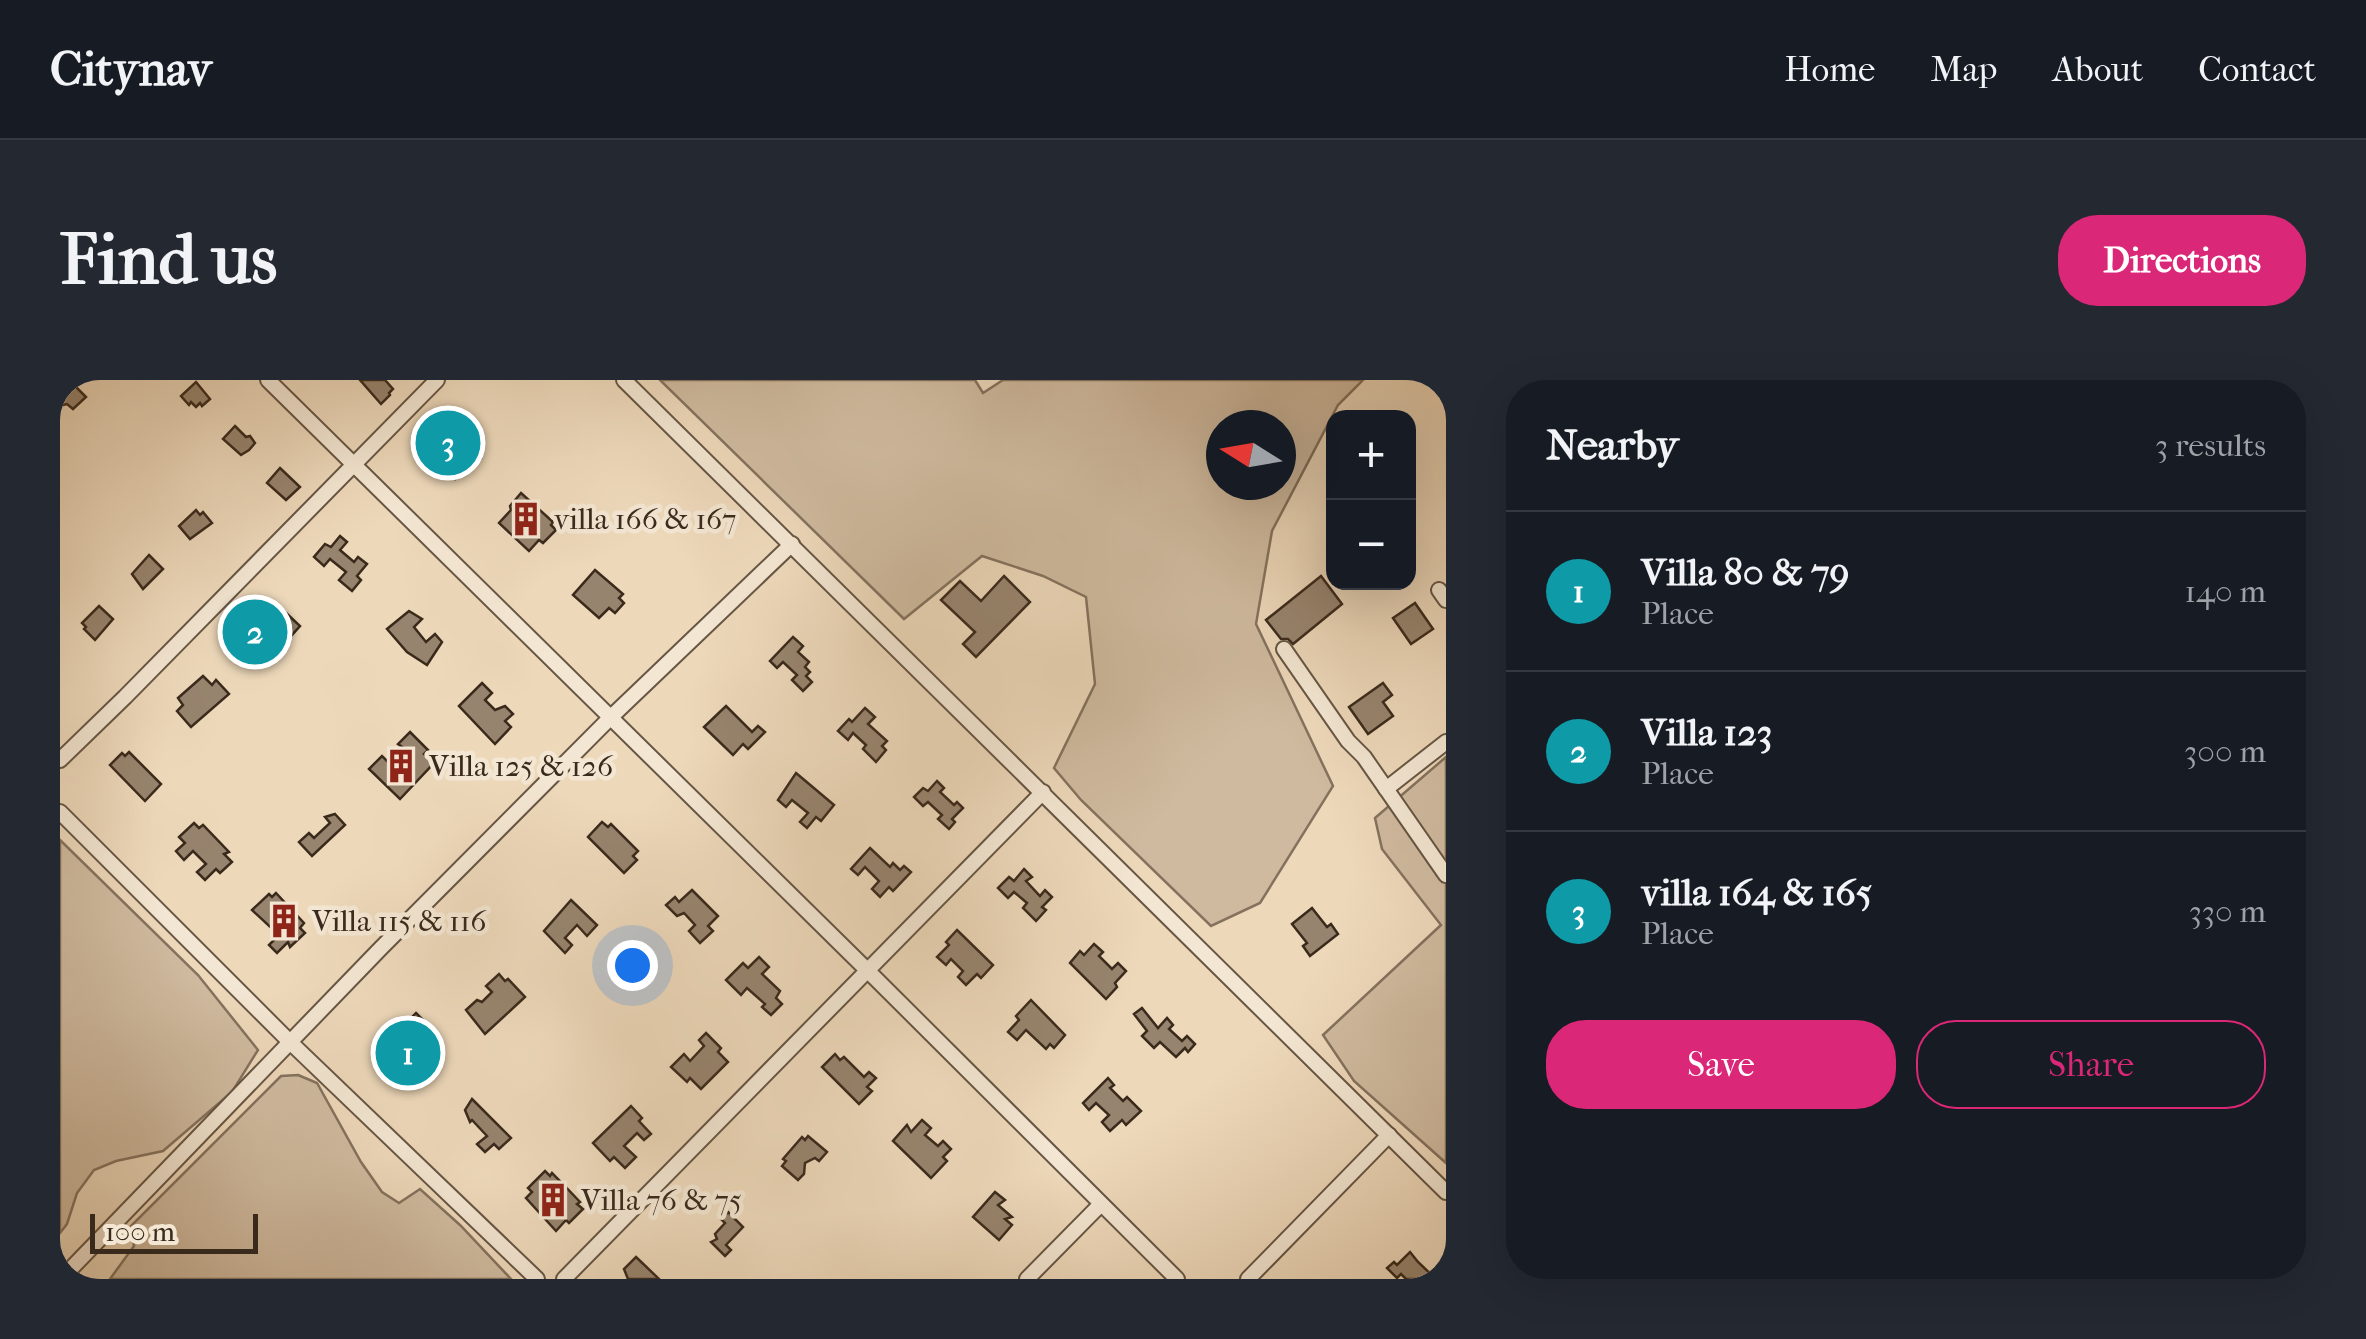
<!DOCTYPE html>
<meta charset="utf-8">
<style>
:root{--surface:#171b24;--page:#242831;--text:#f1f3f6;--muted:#9ea1a6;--line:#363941;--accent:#db2777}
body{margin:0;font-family:"IM FELL French Canon",serif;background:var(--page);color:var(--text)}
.controls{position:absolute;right:30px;top:30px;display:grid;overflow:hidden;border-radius:20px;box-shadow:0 10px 40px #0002}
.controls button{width:90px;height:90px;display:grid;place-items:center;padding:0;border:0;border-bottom:2px solid var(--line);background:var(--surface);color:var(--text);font:50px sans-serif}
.compass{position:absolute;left:1146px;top:30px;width:90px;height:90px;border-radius:50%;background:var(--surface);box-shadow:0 10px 40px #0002;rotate:281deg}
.scale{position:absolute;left:30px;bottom:25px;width:168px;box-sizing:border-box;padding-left:10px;border:5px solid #3a2a1c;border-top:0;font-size:28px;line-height:35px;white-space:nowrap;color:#3a2a1c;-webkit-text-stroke:8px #f3e6d2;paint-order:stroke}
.you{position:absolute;left:572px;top:585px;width:35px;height:35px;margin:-25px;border:8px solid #fff;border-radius:50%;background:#1a73e8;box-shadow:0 0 0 15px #1a73e833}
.badge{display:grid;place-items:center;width:65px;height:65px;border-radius:50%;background:var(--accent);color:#fff;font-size:32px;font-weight:700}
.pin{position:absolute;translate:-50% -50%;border:5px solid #fff;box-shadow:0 2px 10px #0006}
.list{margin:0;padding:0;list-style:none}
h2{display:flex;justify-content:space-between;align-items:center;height:130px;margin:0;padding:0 40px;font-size:42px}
h2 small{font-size:32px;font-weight:400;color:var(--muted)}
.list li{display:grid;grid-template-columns:65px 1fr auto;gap:30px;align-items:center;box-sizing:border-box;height:160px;padding:0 40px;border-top:2px solid var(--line)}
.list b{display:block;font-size:38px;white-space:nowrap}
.list p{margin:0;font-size:32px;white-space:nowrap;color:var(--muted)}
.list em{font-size:32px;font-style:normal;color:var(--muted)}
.actions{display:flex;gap:20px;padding:30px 40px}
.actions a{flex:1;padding:22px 0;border:2px solid var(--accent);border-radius:40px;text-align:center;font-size:35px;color:var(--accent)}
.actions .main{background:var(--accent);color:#fff}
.map{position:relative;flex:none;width:1386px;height:899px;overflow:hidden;border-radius:40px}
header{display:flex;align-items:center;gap:60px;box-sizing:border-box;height:140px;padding:0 50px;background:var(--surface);border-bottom:2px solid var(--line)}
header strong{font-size:48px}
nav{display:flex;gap:55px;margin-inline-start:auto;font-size:35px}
.intro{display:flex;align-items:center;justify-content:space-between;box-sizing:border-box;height:240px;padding:0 60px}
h1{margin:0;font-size:70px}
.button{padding:25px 45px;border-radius:40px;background:var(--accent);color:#fff;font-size:35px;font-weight:700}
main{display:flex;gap:60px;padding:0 60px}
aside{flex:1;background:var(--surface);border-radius:40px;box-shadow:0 10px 40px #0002}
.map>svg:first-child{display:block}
.green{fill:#cfba9f;stroke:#84725e;stroke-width:2.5;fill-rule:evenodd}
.building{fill:#97846e;stroke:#3a2a1c;stroke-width:2.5}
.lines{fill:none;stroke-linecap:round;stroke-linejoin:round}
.minor-casing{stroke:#675644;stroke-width:18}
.minor{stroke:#f3e6d2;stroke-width:14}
.labels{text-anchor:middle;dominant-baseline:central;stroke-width:9;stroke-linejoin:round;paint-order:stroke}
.poi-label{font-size:30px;fill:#3a2a1c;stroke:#f3e6d2;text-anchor:start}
</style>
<header>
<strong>Citynav</strong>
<nav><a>Home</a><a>Map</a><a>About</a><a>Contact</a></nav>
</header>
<div class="intro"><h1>Find us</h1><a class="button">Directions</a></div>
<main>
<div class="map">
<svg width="1386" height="899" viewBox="0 0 1386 899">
<rect width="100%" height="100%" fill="#edd8ba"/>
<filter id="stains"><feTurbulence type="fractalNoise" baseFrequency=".002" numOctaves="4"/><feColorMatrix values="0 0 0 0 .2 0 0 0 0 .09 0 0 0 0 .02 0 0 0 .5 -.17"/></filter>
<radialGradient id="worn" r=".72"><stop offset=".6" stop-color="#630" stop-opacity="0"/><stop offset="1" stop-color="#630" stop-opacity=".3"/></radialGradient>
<g class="green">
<path d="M600 0H915L923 13 943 0H1303L1278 25 1212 151 1196 244 1273 406 1200 523 1151 546 1021 420 994 388 1035 304 1026 217 983 196 922 176 844 239ZM1221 45V105H1161V45Z"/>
<polygon points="1386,377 1386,783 1294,701 1263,655 1381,545 1322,469 1315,438"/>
<polygon points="0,460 138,595 198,670 172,712 103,771 56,781 34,790 17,813 7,844 0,853"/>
<polygon points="238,695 257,703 301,782 322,812 339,823 360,809 400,845 451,899 50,899 74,866 71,846 221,696"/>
</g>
<g class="building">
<polygon points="300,0 325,0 333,9 329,13 330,15 321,24"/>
<polygon points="11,2 26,17 13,29 7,24 3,25 0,21 0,12"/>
<polygon points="136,2 150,19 142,26 140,23 136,27 131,22 129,25 121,16"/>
<polygon points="385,41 389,44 391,42 400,50 396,55 421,78 410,90 404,89 395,99 363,70 377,56 373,53"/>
<polygon points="175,46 186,57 190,56 195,63 189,70 181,75 163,59"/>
<polygon points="220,88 240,107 226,120 207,103"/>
<polygon points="461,113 493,142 491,145 496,150 483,163 479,160 469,171 439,143 451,130 450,126"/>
<polygon points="136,130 140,135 143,132 152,143 130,159 119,146"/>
<polygon points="280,156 287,162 280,170 294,182 298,177 307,184 297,196 301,200 292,211 279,200 286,192 270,179 264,186 254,177 265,164 271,167"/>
<polygon points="89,175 103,189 83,209 72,194"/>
<polygon points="535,190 563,214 559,218 564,223 555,233 549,228 539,238 513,215"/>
<polygon points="944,196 970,222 916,277 903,264 915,252 881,220 900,201 921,221"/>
<polygon points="1261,196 1282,224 1233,264 1228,259 1221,259 1206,240"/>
<polygon points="207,222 218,233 224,231 240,246 231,256 228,254 200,284 170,257 187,239 189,242"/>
<polygon points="1355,223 1373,249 1351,264 1333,238"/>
<polygon points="39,226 53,239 35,260 24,249 26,247 22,243"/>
<polygon points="349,231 362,239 354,247 366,262 375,254 382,262 367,285 347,272 327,249"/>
<polygon points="733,257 743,266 738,272 749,282 745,287 750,292 746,296 752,302 743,311 732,300 737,295 723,282 717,288 710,281"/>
<polygon points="143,296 152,305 156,300 169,314 131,347 117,331 123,325 118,318"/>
<polygon points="422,303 432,313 425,320 435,330 445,326 453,334 445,341 451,347 435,364 399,326"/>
<polygon points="1323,303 1332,315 1323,322 1333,336 1308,354 1289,327"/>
<polygon points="666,326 692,352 698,346 705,352 688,369 683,364 673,375 644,347"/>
<polygon points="805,328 815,337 808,344 827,361 822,366 826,370 816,382 803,369 806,365 793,353 788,360 778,351 789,339 792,342"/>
<polygon points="350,352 368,370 364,374 374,383 340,419 309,389 322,376 330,384 345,369 338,364"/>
<polygon points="69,372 101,404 85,421 50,385 62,373 65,376"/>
<polygon points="736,393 774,425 761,441 756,437 747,448 740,442 748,433 732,420 726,427 718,420"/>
<polygon points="877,401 884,408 880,412 894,425 897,422 903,428 892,439 895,442 889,449 878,439 882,435 868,422 863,426 854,417 863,408 868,411"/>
<polygon points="275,434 285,445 252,476 239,462 249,453 254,458 270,443 265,437"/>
<polygon points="542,442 548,447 551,444 578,471 573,476 577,480 564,493 528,457"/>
<polygon points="134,443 139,448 143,445 169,472 164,474 172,482 160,493 156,489 145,500 137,492 146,484 133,471 124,480 116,471 125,463 119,457"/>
<polygon points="810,468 830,487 833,483 840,490 844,486 851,492 833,511 829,507 820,517 812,509 819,501 805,487 798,495 791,489"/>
<polygon points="964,489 972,497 966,501 980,516 985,510 992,517 982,527 986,530 976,541 963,528 967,523 954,512 948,518 938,508 949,497 954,501"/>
<polygon points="632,510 658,536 648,546 653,551 640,563 629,551 635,545 624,533 617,536 606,525 615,517 619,522"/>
<polygon points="216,513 244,543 240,548 245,553 230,567 228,562 217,573 209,565 219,555 192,530 209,514 212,517"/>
<polygon points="511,520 537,545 527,556 517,545 505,558 512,565 505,573 484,551"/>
<polygon points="1252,528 1267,547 1271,544 1278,554 1250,576 1243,566 1247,563 1232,544"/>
<polygon points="897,550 933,585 921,598 917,594 906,605 898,597 903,591 891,579 886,585 877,577 889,565 886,562"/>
<polygon points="1034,564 1043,572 1039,576 1052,589 1058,583 1066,591 1055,603 1057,607 1046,619 1010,583 1020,571 1024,575"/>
<polygon points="699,577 709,587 702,594 720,611 716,618 722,624 711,635 702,627 705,624 687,608 681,615 666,600 683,583 688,588"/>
<polygon points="439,594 445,601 448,599 465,617 425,654 406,630 417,620 422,622 432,612 426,606"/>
<polygon points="971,620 1005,655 994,668 990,664 986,669 966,650 957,660 948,652 959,640 956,636"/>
<polygon points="1082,628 1098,648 1107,638 1113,645 1109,649 1122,661 1127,656 1135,664 1128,672 1125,668 1116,677 1100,662 1094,668 1082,656 1087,651 1074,634"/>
<polygon points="356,633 363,640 353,650 355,654 350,660 362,672 368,668 376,676 371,679 377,683 369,698 362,692 352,703 321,675 330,666 327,663"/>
<polygon points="646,653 661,668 658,672 668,682 641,709 630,698 627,702 611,687 624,674 630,681 644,666 639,660"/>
<polygon points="775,674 780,680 784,677 804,697 809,692 816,698 807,707 812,711 799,724 762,687"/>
<polygon points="1048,698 1054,705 1050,708 1063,721 1067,717 1081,731 1066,745 1062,740 1050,751 1042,742 1049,735 1036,723 1029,730 1023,723"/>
<polygon points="412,719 451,758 439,769 434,764 425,772 417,764 427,756 412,740 410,742 405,730"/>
<polygon points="571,726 582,738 579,741 591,754 584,760 577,753 564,766 576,777 565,788 554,777 550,781 533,763"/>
<polygon points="862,740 871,748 865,755 878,766 883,761 891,769 883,777 887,781 871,798 833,761 847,745 851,752"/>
<polygon points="748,756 767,772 759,781 755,778 745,783 744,794 738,800 722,786 726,781 723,779 742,757 745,760"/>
<polygon points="485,791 490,796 492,793 501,802 520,822 517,824 523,829 509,843 506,840 496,851 466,818 472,812 468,808"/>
<polygon points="935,812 945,820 938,825 952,837 945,839 952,845 939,860 913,837"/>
<polygon points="668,832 683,847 666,865 671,870 665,876 651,862 657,859 655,854 665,843 661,839"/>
<polygon points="1350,872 1358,882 1376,899 1346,899 1341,894 1337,898 1327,888 1334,882 1337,885"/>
<polygon points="576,877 599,899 568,899 564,889"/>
</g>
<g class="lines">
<g class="minor-casing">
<g id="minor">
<polyline points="208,0 808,591 1117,899"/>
<polyline points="564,0 1386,812"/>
<polyline points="1379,210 1386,220"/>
<polyline points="1224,269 1288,361 1304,377 1386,495"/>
<polyline points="0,380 65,317 377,0"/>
<polyline points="1326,409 1386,362"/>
<polyline points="0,432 230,662 477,899"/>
<polyline points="1,899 321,568 550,338 732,164"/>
<polyline points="504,899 983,412"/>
<polyline points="967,899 1041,824"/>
<polyline points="1188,899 1329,755"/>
</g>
</g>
<use href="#minor" class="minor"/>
</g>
<defs>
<g id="building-bare" transform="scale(2.7)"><path d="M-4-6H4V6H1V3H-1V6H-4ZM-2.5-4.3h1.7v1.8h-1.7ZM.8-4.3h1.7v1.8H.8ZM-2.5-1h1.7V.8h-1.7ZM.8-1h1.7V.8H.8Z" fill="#8f2418" stroke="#f3e6d2" stroke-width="2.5" paint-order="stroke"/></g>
</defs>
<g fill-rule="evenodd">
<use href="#building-bare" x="466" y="139"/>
<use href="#building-bare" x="341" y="386"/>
<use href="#building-bare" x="224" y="541"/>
<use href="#building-bare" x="493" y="820"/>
</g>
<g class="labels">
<g class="poi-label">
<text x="494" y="139">villa 166 &amp; 167</text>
<text x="369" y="386">Villa 125 &amp; 126</text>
<text x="252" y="541">Villa 115 &amp; 116</text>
<text x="521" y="820">Villa 76 &amp; 75</text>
</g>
</g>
<rect width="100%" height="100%" filter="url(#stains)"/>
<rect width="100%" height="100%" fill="url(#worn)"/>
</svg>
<div class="controls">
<button>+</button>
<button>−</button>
</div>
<svg class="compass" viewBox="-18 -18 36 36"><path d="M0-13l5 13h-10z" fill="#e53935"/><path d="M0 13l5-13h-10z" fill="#9ea1a6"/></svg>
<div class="scale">100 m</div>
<div class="you"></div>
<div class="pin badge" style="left:348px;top:673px;background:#0f9aa8">1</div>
<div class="pin badge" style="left:195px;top:252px;background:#0f9aa8">2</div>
<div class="pin badge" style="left:388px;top:63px;background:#0f9aa8">3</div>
</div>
<aside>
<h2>Nearby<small>3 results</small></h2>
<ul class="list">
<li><span class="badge" style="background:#0f9aa8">1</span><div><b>Villa 80 &amp; 79</b><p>Place</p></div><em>140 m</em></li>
<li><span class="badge" style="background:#0f9aa8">2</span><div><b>Villa 123</b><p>Place</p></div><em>300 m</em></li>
<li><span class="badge" style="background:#0f9aa8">3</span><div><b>villa 164 &amp; 165</b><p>Place</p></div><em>330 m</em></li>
</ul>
<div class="actions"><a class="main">Save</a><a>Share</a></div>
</aside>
</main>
